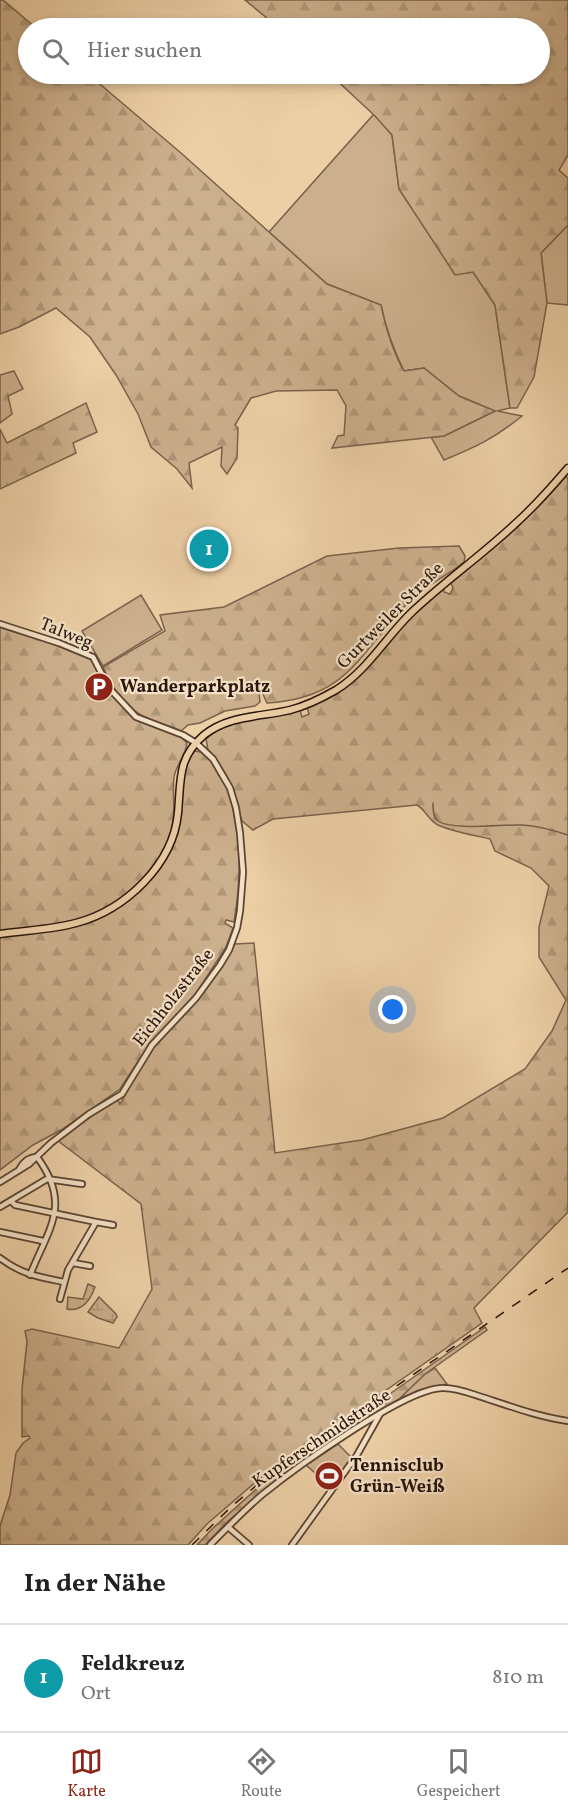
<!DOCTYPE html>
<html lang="de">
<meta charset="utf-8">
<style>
:root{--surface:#fff;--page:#f2f2f2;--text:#222;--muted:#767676;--line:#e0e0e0;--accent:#8f2418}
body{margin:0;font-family:Vollkorn,serif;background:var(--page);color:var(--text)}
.you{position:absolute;left:393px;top:1010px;width:21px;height:21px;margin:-15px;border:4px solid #fff;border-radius:50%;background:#1a73e8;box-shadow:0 0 0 9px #1a73e833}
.badge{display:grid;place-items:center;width:39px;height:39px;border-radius:50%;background:var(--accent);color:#fff;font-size:20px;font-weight:700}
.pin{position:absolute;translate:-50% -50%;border:3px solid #fff;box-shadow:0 2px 6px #0006}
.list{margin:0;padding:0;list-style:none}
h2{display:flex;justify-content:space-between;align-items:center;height:78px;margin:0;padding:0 24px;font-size:26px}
h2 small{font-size:20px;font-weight:400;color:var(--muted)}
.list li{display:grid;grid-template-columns:39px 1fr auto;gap:18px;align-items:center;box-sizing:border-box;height:108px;padding:0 24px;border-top:2px solid var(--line)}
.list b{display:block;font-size:22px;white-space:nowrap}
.list p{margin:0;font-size:20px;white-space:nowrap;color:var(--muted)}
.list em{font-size:20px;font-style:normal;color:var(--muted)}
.icon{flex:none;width:33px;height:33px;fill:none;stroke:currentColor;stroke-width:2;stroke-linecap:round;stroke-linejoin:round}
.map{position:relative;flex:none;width:568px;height:1545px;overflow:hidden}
.search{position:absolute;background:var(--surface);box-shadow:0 3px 9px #0003;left:18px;right:18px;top:18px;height:66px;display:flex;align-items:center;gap:15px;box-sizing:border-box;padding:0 21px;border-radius:33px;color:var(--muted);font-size:22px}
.sheet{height:186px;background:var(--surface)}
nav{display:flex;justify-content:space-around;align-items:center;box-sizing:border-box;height:84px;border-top:2px solid var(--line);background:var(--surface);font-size:16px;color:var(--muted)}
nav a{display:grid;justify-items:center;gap:3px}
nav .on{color:var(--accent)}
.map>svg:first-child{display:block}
.green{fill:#ccaf8c;stroke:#7a624c;stroke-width:1.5}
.forest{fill:url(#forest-firs);stroke:#7a624c;stroke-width:1.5}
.wetland{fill:url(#wetland-marsh);stroke:#7a624c;stroke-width:1.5}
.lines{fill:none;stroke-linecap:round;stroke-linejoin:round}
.stream{stroke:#765f48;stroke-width:1.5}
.minor-casing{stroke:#5a4432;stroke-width:8}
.major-casing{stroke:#29150b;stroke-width:9}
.minor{stroke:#f3e0c5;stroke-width:4.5}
.major{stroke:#edcfa6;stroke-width:6}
.rail{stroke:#29150b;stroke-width:1.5;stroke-dasharray:10 10;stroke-linecap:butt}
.labels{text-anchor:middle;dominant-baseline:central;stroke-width:4.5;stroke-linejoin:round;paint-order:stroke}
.street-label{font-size:18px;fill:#29150b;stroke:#f3e0c5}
.poi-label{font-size:18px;font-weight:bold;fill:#29150b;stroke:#f3e0c5;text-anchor:start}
</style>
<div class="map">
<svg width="568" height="1545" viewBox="0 0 568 1545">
<defs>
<pattern id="forest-firs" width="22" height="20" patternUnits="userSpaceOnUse" patternTransform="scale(1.5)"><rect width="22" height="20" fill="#ccaf8c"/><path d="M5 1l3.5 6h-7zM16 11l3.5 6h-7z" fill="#af9677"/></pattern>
<pattern id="wetland-marsh" width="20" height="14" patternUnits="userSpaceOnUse" patternTransform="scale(1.5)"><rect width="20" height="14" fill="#ccaf8c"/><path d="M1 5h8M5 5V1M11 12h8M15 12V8" fill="none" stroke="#af9677"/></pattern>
</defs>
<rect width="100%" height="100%" fill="#edcfa6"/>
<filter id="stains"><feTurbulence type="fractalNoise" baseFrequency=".00333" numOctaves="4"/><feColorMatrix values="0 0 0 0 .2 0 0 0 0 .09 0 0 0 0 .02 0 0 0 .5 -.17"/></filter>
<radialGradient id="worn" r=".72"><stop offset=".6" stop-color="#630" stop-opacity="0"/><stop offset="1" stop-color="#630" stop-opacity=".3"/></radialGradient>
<g class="green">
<path d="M374 114 392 135 399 189 455 274 473 272 495 305 510 408 497 411 522 416C495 438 476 447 444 460L431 437 444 436 495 411 459 396 424 368 404 371C393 349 386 329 381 305L327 284 269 232Z"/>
<polygon points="568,225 568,305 547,303 541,253"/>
<polygon points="141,595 162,630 103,666 82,631"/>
<polygon points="435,1368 447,1384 419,1390 399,1399 425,1374"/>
<polygon points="338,1444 352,1458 331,1487 306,1465"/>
</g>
<g class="forest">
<path d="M0 0H3L36 28H28V74H88L181 153 327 284 381 305C386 329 392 350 404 371L424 368 459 396 495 411 444 436 332 448 338 436 344 435 346 406 337 390 276 391 251 398 235 425 238 428 237 458 227 474 221 466 222 447 189 463 192 488 177 469 151 447 138 414 116 375 90 337 56 308 19 327 0 334Z"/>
<polygon points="245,0 568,0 568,155 559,170 568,178 568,225 541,253 547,303 534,377 517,408 510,408 495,305 473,272 455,275 452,270 399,189 392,135 375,116 330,74 540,74 540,28 279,28"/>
<polygon points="14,371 23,389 8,396 12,414 0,423 0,375"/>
<polygon points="86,403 97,432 73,443 76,453 0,489 0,429 7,443"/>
<path d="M565 475 568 479V1212L474 1308 482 1323 258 1480 207 1524 188 1545H0V1526L10 1495 16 1453 23 1443 30 1438 29 1436 22 1437V1389L27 1341 25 1331 32 1329 119 1348 152 1289 141 1204 57 1140 117 1099 120 1104 153 1046 172 1027 235 944 254 943 275 1153 362 1140 443 1118 525 1069 552 1031 566 1000 539 957V927L549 886 531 868 495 851 490 839C474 835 453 832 438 825 428 820 426 810 417 805L273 819 253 830 241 820 232 787 225 773 208 750 206 739C223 720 275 716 300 710L302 717 309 714 307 707 341 690 359 675 420 606 443 587 444 592 450 594 453 588 450 581 517 528Z"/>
<path d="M459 546 465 556 464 562C447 576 428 584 412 599 360 650 351 698 267 703L262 692H259L260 702 255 706 225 711 200 723 188 725 181 731C139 717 121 709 103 667L165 631 160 615 224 607 327 556 399 548Z"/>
<path d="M0 621 54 641 53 644 91 659 99 672 86 683 91 689 89 692 91 695 93 693 98 700 106 694 109 697 112 695 135 719 180 736 187 743C186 755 176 765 174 777 172 794 176 811 172 828 163 871 118 908 77 920 52 927 26 928 0 931Z"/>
<path d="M195 751C206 752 210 759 216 768 244 809 242 875 234 922L226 920 225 923 233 928 226 947 195 995 150 1043 120 1089 61 1130 33 1145 0 1170V936C37 931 84 932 115 908 127 899 137 886 147 875 162 860 175 847 178 825 181 802 177 768 195 751Z"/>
<polygon points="485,1327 487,1330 425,1374 399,1399 340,1435 262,1492 227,1522 205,1545 197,1545 212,1529 263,1483"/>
</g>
<g class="wetland">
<path d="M88 1284 95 1287C90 1301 82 1312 67 1309L68 1297 83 1299Z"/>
<polygon points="99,1297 116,1314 117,1317 113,1323 98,1318 88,1312"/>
</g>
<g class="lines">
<path class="stream" d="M433 803C433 809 433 817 438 821 453 831 503 824 522 825 538 826 553 830 568 835"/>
<g class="minor-casing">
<g id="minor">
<polyline points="0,624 59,643 93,657 109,688 136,717 183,735 196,743 213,759 230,788 236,808 240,833 243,872 240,911 237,928 229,950 220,965 196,998 152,1045 122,1094 89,1114 51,1143 29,1164 0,1182"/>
<path d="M19 1170C23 1162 28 1157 37 1157"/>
<polyline points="11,1201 15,1205 96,1222 68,1270 60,1299"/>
<polyline points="0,1207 47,1179 82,1184"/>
<polyline points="96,1222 113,1225"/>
<polyline points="0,1232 43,1241"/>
<path d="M0 1258C21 1274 38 1277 64 1282"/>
<polyline points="73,1263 90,1266"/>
<path d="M30 1275C49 1228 72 1204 37 1157"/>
<polyline points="228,1527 249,1545"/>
<path d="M210 1545C227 1528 245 1509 263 1494 294 1469 408 1386 444 1388 459 1388 474 1395 488 1399 515 1408 541 1417 568 1421"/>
<polyline points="292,1545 357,1455 380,1414"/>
</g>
</g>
<g class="major-casing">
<path id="major" d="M0 934C25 930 51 930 76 923 125 910 173 865 178 813 181 781 177 758 204 735 229 715 261 717 290 710 306 706 322 698 336 690 367 671 386 637 412 612 445 581 482 555 515 524 534 507 551 488 568 468"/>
</g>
<use href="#minor" class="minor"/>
<use href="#major" class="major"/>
<polyline class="rail" points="192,1545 232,1506 276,1469 568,1268"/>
</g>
<defs>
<g id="parking-disc" transform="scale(1.5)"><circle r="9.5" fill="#8f2418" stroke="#f3e0c5"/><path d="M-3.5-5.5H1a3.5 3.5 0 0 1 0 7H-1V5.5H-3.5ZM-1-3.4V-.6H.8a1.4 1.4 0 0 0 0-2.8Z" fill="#fff"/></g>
<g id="stadium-disc" transform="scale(1.5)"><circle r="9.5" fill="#8f2418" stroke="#f3e0c5"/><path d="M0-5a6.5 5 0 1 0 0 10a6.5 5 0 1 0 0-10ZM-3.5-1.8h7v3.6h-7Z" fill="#fff"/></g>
</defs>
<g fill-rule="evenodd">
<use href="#parking-disc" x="99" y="687"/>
<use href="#stadium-disc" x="329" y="1476"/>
</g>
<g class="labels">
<g class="street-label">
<text transform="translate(391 616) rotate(-45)">Gurtweiler Straße</text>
<text transform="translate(66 634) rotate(22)">Talweg</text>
<text transform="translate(174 998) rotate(-52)">Eichholzstraße</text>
<text transform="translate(322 1439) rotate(-34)">Kupferschmidstraße</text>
</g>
<g class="poi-label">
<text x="120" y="687">Wanderparkplatz</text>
<text x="350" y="1466">Tennisclub<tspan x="350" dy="21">Grün-Weiß</tspan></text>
</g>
</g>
<rect width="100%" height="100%" filter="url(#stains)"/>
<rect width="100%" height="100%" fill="url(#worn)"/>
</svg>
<div class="you"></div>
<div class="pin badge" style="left:209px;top:549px;background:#0f9aa8">1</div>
<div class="search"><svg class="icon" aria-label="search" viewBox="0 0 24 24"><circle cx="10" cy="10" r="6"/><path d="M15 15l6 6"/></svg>Hier suchen</div>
</div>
<section class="sheet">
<h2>In der Nähe<small></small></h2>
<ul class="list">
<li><span class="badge" style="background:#0f9aa8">1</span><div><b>Feldkreuz</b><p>Ort</p></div><em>810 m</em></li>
</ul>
</section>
<nav>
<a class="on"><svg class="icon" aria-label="map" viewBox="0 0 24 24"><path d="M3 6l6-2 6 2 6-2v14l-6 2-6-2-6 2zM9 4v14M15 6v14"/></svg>Karte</a>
<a><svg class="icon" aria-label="directions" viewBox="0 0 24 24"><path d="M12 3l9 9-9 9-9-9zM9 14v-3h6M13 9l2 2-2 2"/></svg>Route</a>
<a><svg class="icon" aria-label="saved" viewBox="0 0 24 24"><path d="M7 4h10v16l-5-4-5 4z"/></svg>Gespeichert</a>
</nav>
